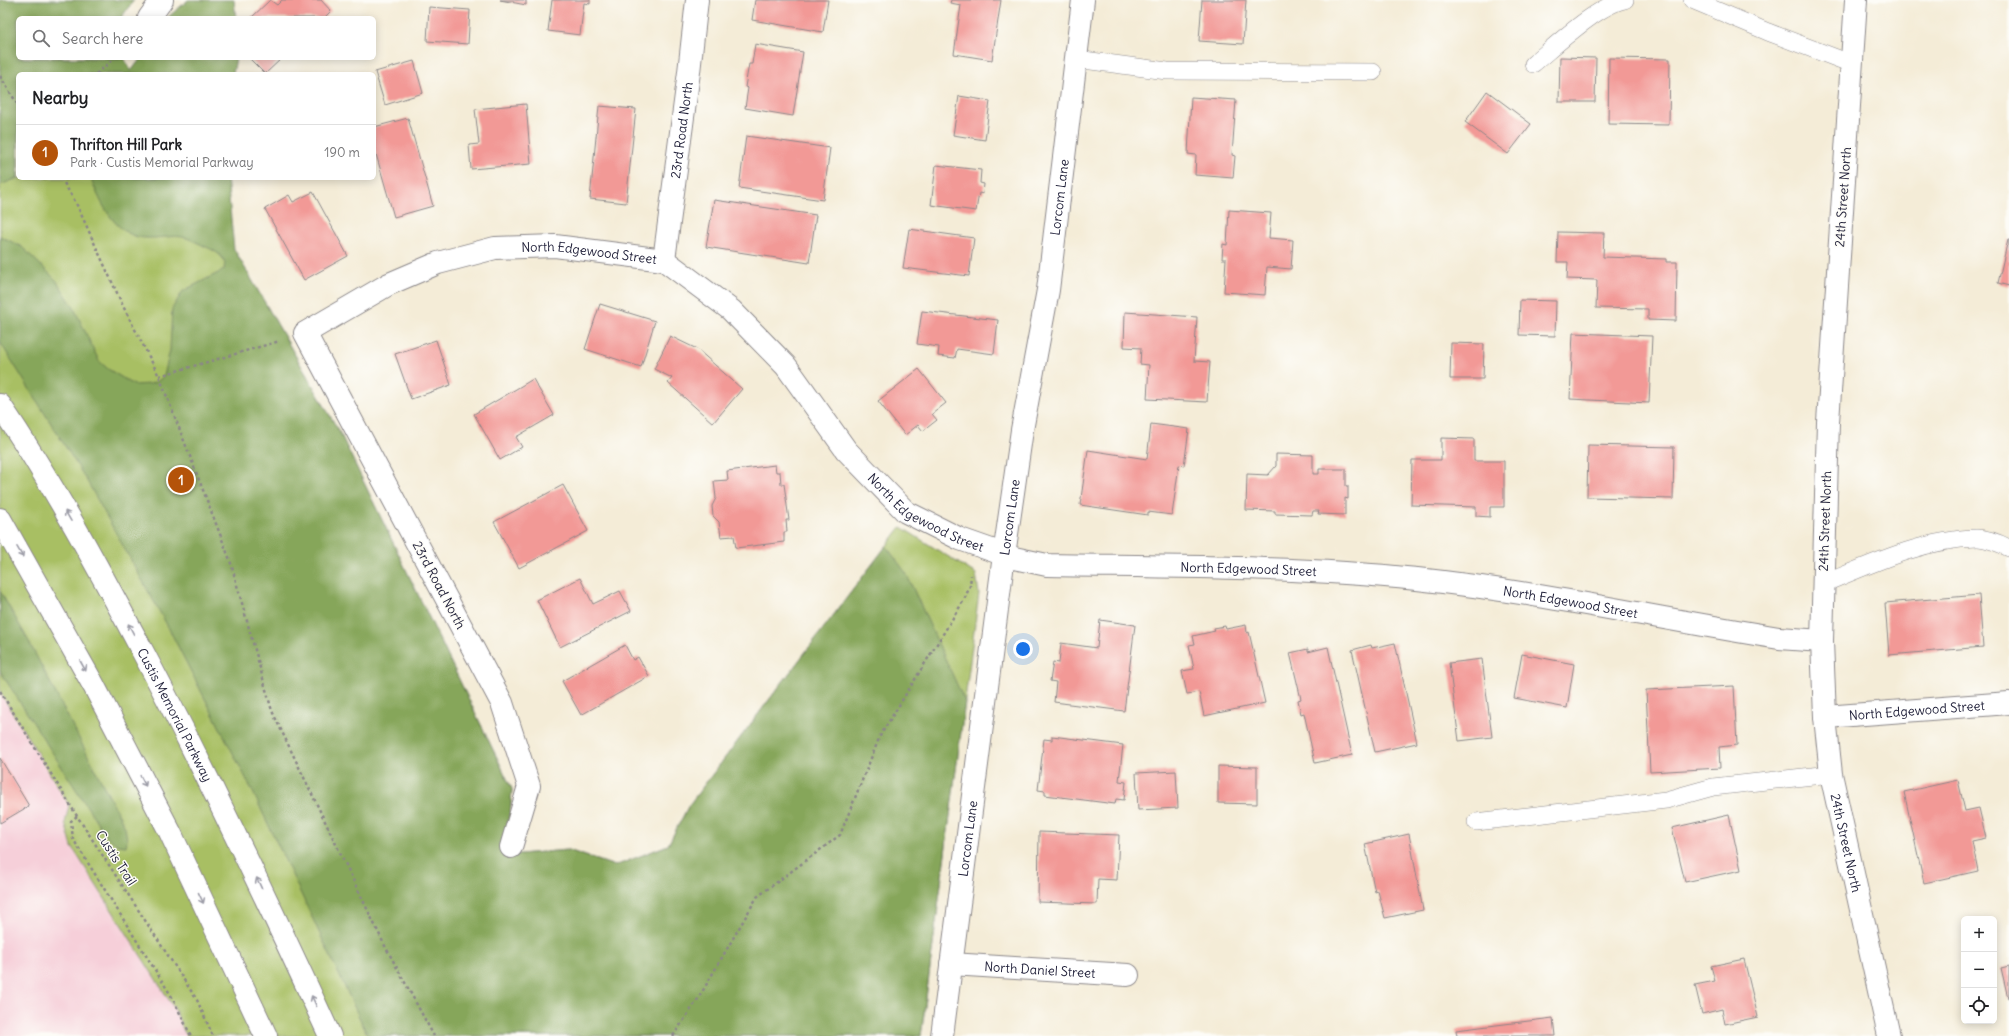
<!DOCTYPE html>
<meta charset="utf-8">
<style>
:root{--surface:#fff;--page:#f2f2f2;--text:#202124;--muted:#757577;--line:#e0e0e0;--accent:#b45309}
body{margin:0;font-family:Delius,sans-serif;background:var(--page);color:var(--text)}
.controls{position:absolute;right:12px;bottom:12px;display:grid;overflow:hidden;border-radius:6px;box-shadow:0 2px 10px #0003}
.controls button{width:36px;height:36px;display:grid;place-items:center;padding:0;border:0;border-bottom:1px solid var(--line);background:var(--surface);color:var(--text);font:20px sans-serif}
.you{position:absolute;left:1023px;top:649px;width:14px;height:14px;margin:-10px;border:3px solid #fff;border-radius:50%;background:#1a73e8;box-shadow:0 0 0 6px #1a73e833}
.badge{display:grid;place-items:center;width:26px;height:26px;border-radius:50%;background:var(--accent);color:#fff;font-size:13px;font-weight:700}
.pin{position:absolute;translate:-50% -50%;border:2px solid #fff;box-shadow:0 1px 4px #0006}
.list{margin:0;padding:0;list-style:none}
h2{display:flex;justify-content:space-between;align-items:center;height:52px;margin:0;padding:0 16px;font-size:17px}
h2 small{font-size:13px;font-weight:400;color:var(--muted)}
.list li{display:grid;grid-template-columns:26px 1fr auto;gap:12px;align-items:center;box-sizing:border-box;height:56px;padding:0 16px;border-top:1px solid var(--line)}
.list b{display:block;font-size:15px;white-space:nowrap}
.list p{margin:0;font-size:13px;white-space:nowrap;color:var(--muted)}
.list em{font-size:13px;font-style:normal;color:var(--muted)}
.icon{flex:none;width:22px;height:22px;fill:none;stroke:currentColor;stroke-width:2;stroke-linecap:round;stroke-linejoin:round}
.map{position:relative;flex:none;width:2009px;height:1036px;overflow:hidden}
.search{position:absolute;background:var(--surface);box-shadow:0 2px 10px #0003;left:16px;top:16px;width:360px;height:44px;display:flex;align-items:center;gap:10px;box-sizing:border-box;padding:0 14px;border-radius:6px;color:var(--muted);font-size:15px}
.panel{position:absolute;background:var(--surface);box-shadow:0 2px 10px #0003;left:16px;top:72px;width:360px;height:108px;border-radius:6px}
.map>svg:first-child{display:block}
.built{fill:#f6cfd9}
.green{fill:#a8bf64;stroke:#657050}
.forest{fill:#86a65a;stroke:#54644a}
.building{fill:#f29996}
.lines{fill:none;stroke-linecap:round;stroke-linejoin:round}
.service-casing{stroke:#8b8789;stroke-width:18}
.minor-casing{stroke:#8b8789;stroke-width:24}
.tertiary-casing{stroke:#8b8789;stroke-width:24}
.motorway-casing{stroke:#8b8789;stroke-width:24}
.path{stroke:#8b8789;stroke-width:2.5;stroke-dasharray:3 3;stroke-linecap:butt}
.service{stroke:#fff;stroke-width:17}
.minor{stroke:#fff;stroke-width:22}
.tertiary{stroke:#fff;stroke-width:22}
.motorway{stroke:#fff;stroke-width:22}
.oneway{stroke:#9c9ca7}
.labels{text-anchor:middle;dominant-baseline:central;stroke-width:3;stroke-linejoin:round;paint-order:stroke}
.street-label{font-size:13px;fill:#22223b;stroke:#fdfcf7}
</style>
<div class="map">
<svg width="2009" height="1036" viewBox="0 0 2009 1036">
<rect width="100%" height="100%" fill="#fdfcf7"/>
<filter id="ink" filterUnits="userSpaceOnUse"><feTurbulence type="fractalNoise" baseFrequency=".025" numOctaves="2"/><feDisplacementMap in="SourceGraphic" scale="8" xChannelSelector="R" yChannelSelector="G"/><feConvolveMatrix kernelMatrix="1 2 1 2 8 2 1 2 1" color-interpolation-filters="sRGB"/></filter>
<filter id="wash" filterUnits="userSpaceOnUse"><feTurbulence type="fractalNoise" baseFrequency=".012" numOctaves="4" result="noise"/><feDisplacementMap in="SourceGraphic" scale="16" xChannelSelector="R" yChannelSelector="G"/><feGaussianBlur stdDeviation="0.9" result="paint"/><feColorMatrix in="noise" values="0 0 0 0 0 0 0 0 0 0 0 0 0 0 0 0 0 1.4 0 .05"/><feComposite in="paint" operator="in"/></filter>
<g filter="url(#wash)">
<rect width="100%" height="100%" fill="#f4ecd7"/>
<polygon class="built" points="0,692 69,805 65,823 72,847 174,1008 186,1036 0,1036"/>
<polygon class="green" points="0,0 18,18 18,58 124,58 133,74 18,74 18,178 193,178 340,433 512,789 507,855 568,850 615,866 668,845 689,805 901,527 976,574 979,593 921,1036 186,1036 174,1008 72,847 65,823 69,805 0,692"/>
<g class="forest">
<polygon points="0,0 134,0 121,18 18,18 18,58 124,58 131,71 141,58 236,58 233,74 18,74 18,178 0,185"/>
<polygon points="188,0 234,0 236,18 167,18"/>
<path d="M91 178H227L234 249 340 433 512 789 507 855 568 850 615 866 668 845 689 805 886 546 906 573 911 584 965 702 921 1036H368L252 790 167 625 87 481 0 342V236L22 247 56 280 73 306 99 361 108 369 134 385 150 384 158 381 164 376 170 350 172 309 183 291 224 270 225 262C220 253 213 250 204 246 176 231 177 238 148 238 117 239 100 203 91 178Z"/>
<polygon points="0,591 27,638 125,827 127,840 126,846 118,845 106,836 0,671"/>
</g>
<g id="blocks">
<g class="building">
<polygon points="270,0 277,5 282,0 321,0 331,11 324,18 251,18"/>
<polygon points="500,0 526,0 526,5"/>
<polygon points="552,0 590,0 590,4 584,3 580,35 548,31"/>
<polygon points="755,0 828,0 823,32 752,20"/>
<polygon points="951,0 1001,0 992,60 954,54 961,5 950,3"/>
<polygon points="1202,0 1246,0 1243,44 1199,41"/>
<polygon points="429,7 470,10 468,44 427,41"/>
<polygon points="755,44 803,52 793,116 745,108 748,88 745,87 749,64 752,64"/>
<polygon points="1560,57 1596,58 1595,102 1559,102"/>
<polygon points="249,58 282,58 265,74"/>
<polygon points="1609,58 1670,59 1669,125 1608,124"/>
<polygon points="414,61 423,93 385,105 375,72"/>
<polygon points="1487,91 1531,124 1508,154 1465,122"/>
<polygon points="959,96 990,101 985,140 953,135"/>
<polygon points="1191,97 1236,100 1232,155 1235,156 1233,178 1195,175 1196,155 1188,154"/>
<polygon points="526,104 531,164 471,169 469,145 479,144 475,109"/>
<polygon points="599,106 636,109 626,203 590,199"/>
<polygon points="408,118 433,206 394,217 374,147 374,127"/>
<polygon points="746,136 830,148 823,200 739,188"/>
<polygon points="936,165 981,170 980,183 984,184 983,194 979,193 976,211 931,205"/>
<polygon points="313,192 348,256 304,280 265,209 289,195 293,202"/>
<polygon points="714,200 816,215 809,263 706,247"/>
<polygon points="1229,210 1271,213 1269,238 1293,240 1291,269 1267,267 1265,295 1224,292 1226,259 1222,259 1223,244 1227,245"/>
<polygon points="909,229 974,238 969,276 903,268"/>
<polygon points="1558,232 1604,233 1603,257 1666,259 1666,262 1677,262 1676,321 1648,320 1648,309 1596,308 1597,280 1567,279 1568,262 1557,262"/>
<polygon points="2008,240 2009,240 2009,286 1998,283"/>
<polygon points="1520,300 1556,301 1555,336 1519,335"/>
<polygon points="600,304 655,321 641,367 585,349"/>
<polygon points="922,311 998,320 994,354 957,349 955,358 938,356 939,347 917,344"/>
<polygon points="1125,312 1197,317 1194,361 1210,362 1207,402 1147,399 1149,365 1140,364 1141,348 1124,347"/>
<polygon points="1573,333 1652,336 1649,403 1570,399"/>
<polygon points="670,336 697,349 742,389 713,423 668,383 672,378 654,369"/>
<polygon points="436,340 451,385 411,399 395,354"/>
<polygon points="1451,343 1484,344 1483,379 1450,379"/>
<polygon points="919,369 946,403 932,414 937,420 923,431 918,425 905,435 878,401"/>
<polygon points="533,379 554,415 516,437 522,447 500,460 474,414"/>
<polygon points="1151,424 1189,429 1184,466 1179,465 1172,515 1148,512 1148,515 1080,505 1088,450 1147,459"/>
<polygon points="1441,438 1474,439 1474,461 1504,461 1504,507 1490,507 1490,517 1476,516 1476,507 1411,505 1412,460 1441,460"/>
<polygon points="1588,445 1674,447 1673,499 1587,497"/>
<polygon points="1276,454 1313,455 1313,474 1319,474 1319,469 1346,469 1346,486 1348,486 1348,499 1345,498 1345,515 1318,514 1319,511 1313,511 1312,515 1275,514 1275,511 1246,510 1247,474 1268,475 1276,466"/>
<polygon points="775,465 776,472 780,472 781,484 784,484 789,520 786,520 787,532 784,532 784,542 736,548 734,536 721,537 719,522 713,516 712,506 716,498 714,481 728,480 727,471"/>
<polygon points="563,485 588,531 519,568 494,522"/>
<polygon points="580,578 593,604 620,591 631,611 560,647 537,600"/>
<polygon points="1979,595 1983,647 1889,655 1885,603"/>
<polygon points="1100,620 1135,625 1124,711 1054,702 1056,682 1050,681 1053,662 1059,663 1061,643 1097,648"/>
<polygon points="1246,625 1247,633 1249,632 1265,703 1204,716 1199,692 1187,694 1182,671 1194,669 1189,645 1195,644 1193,636 1215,631 1214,628 1225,626 1226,629"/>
<polygon points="1395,643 1417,743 1375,752 1352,650 1371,645 1372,648"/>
<polygon points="625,645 633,660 638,657 649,676 581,715 562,681"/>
<polygon points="1328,647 1352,755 1315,763 1304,713 1301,714 1298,700 1301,699 1290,653 1308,649 1308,652"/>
<polygon points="1522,654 1574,664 1567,708 1514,698"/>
<polygon points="1482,659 1492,737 1459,741 1449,663"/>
<polygon points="1734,686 1737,745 1719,747 1720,768 1650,772 1646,690"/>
<polygon points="1052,736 1123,745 1119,781 1126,782 1124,800 1116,799 1115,804 1045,795 1045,791 1038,790 1044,739 1052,740"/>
<polygon points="0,758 29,806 0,823"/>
<polygon points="1218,766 1257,767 1257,804 1218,803"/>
<polygon points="1176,771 1178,808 1138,810 1136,773"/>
<polygon points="1958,780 1965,811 1979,808 1986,838 1972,841 1978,871 1924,883 1904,792"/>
<polygon points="1729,815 1741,870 1685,882 1672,828"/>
<polygon points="1039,832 1119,835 1117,880 1098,879 1097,904 1038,902"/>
<polygon points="1409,834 1423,910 1385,918 1378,891 1375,892 1365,844"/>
<polygon points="1744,959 1758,1017 1725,1024 1722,1009 1702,1014 1695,985 1715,981 1711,966"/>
<polygon points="2009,966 2009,998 2008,998 2001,968"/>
<polygon points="1553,1018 1555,1036 1457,1036 1456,1030"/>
</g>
</g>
</g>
<g filter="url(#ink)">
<use href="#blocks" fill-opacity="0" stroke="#8b8789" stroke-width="1"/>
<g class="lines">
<g class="service-casing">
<g id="service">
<polyline points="1692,0 1768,32 1852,64"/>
<polyline points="1076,59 1167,71 1373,72"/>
<path d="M1533 64C1555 46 1598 5 1625 0"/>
<path d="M1823 584C1871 564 1924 539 1977 538 1986 538 2001 544 2009 548"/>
<polyline points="1476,822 1666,800 1713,787 1831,774"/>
</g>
</g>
<g class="minor-casing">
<g id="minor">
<path id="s1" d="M1856 0 1828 422 1822 641 1825 717 1831 774 1889 1036"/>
<polyline points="149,18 162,0"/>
<path id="s2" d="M664 260 689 72 697 0"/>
<path id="s3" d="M1825 717 2009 703"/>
<path id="s4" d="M511 847 529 786 502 703 305 333 389 284 438 263 495 248 555 246 664 260 731 310 786 366 846 450 906 512 960 539 1014 558 1047 565C1171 567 1294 566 1417 579 1539 592 1659 619 1779 638L1822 641"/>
<path id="s5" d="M951 964 1128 975"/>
</g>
</g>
<g class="tertiary-casing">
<g id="tertiary">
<path id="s6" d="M942 1036 1004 555 1022 430 1048 290 1083 0"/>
</g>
</g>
<g class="motorway-casing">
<g id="motorway">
<path id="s7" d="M0 405C54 485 100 571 145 656 211 781 271 908 330 1036"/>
<polyline points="0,519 94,686 170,832 266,1036"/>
</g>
</g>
<g class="path">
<polyline points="96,74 115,58"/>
<polyline points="0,76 18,105"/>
<polyline points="61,178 76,203 123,306 159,376 230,560 272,711 384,944 434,1036"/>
<polyline points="159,376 280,341"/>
<polyline points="0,691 77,816 197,1000 213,1036"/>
<polyline points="77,816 71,821 73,839 172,997 191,1036"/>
<polyline points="673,1036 698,999 757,897 840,835 880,736 964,600 970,586 971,575"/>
</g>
<use href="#service" class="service"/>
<use href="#minor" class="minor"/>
<use href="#tertiary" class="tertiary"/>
<use href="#motorway" class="motorway"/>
</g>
<defs><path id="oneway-shaft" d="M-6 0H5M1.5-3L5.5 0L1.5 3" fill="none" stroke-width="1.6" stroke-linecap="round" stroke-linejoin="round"/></defs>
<g class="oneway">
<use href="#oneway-shaft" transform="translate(68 516) rotate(-120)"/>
<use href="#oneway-shaft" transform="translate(20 552) rotate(60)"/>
<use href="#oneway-shaft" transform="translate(131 629) rotate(-118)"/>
<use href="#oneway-shaft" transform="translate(83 666) rotate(61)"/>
<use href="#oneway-shaft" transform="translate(143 781) rotate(62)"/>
<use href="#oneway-shaft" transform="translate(259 883) rotate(-115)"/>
<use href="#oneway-shaft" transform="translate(201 898) rotate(65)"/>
<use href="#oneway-shaft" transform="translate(314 1001) rotate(-115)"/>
</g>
</g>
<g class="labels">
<g class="street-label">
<text stroke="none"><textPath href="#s2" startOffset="131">23rd Road North</textPath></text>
<text stroke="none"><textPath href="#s6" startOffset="847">Lorcom Lane</textPath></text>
<text transform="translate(1843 197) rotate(-86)">24th Street North</text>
<text stroke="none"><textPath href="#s4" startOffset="874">North Edgewood Street</textPath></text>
<text stroke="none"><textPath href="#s4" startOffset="1318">North Edgewood Street</textPath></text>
<text stroke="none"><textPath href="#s6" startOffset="523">Lorcom Lane</textPath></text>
<text transform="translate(1825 521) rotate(-88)">24th Street North</text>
<text stroke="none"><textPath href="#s4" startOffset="1654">North Edgewood Street</textPath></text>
<text transform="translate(439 585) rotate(62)">23rd Road North</text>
<text stroke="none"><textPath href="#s4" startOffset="1978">North Edgewood Street</textPath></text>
<text stroke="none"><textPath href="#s3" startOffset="92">North Edgewood Street</textPath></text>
<text stroke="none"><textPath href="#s7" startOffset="356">Custis Memorial Parkway</textPath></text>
<text stroke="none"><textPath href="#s6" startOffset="199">Lorcom Lane</textPath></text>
<text stroke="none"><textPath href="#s1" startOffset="846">24th Street North</textPath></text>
<text transform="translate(116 858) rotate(57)">Custis Trail</text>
<text stroke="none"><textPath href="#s5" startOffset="89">North Daniel Street</textPath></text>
</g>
</g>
</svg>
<div class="controls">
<button>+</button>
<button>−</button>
<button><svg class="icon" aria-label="locate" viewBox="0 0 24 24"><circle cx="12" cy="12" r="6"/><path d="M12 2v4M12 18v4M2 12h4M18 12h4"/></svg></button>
</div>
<div class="you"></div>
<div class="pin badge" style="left:181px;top:480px">1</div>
<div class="search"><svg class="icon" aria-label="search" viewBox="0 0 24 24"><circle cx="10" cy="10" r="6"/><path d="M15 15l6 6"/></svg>Search here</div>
<section class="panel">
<h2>Nearby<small></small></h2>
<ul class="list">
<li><span class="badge">1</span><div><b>Thrifton Hill Park</b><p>Park · Custis Memorial Parkway</p></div><em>190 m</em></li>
</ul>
</section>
</div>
